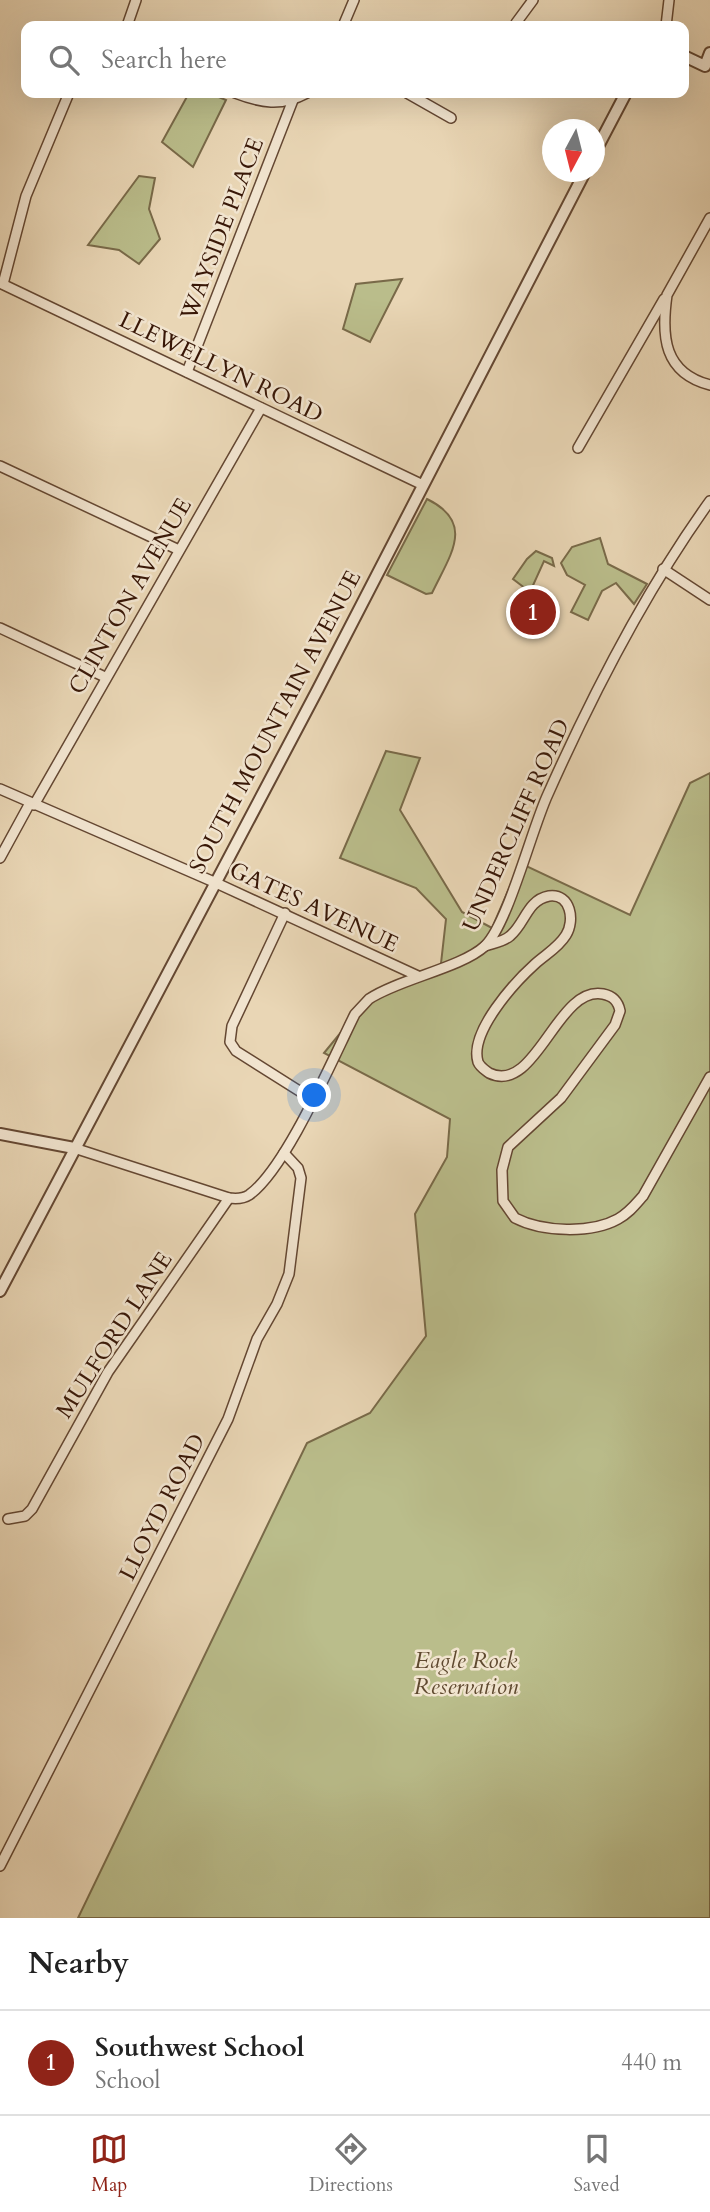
<!DOCTYPE html>
<style>
:root{--surface:#fff;--page:#f6f6f6;--text:#222;--muted:#767676;--line:#e0e0e0;--accent:#8f2418}
body{margin:0;font-family:Cardo,serif;background:var(--page);color:var(--text)}
.compass{position:absolute;left:542px;top:119px;width:63px;height:63px;border-radius:50%;background:var(--surface);box-shadow:0 7px 28px #0002;rotate:187deg}
.you{position:absolute;left:315px;top:1096px;width:24px;height:24px;margin:-18px;border:5px solid #fff;border-radius:50%;background:#1a73e8;box-shadow:0 0 0 10px #1a73e833}
.badge{display:grid;place-items:center;width:46px;height:46px;border-radius:50%;background:var(--accent);color:#fff;font-size:23px;font-weight:700}
.pin{position:absolute;translate:-50% -50%;border:4px solid #fff;box-shadow:0 2px 7px #0006}
.list{margin:0;padding:0;list-style:none}
h2{display:flex;justify-content:space-between;align-items:center;height:91px;margin:0;padding:0 28px;font-size:30px}
h2 small{font-size:23px;font-weight:400;color:var(--muted)}
.list li{display:grid;grid-template-columns:46px 1fr auto;gap:21px;align-items:center;box-sizing:border-box;height:105px;padding:0 28px;border-top:2px solid var(--line)}
.list b{display:block;font-size:26px;white-space:nowrap}
.list p{margin:0;font-size:23px;white-space:nowrap;color:var(--muted)}
.list em{font-size:23px;font-style:normal;color:var(--muted)}
.icon{flex:none;width:38px;height:38px;fill:none;stroke:currentColor;stroke-width:2;stroke-linecap:round;stroke-linejoin:round}
.map{position:relative;flex:none;width:710px;height:1918px;overflow:hidden}
.search{position:absolute;background:var(--surface);box-shadow:0 7px 28px #0002;left:21px;right:21px;top:21px;height:77px;display:flex;align-items:center;gap:18px;box-sizing:border-box;padding:0 24px;border-radius:14px;color:var(--muted);font-size:26px}
.sheet{height:196px;background:var(--surface)}
nav{display:flex;justify-content:space-around;align-items:center;box-sizing:border-box;height:98px;border-top:2px solid var(--line);background:var(--surface);font-size:19px;color:var(--muted)}
nav a{display:grid;justify-items:center;gap:4px}
nav .on{color:var(--accent)}
.map>svg:first-child{display:block}
.green{fill:#babd8b;stroke:#796a49;stroke-width:2}
.lines{fill:none;stroke-linecap:round;stroke-linejoin:round}
.minor-casing{stroke:#644732;stroke-width:12}
.tertiary-casing{stroke:#644732;stroke-width:14}
.minor{stroke:#f1e4cf;stroke-width:9}
.tertiary{stroke:#f1e4cf;stroke-width:10}
.labels{text-anchor:middle;dominant-baseline:central;stroke-width:5;stroke-linejoin:round;paint-order:stroke}
.street-label{font-size:23px;fill:#381707;stroke:#f1e4cf}
.park-label{font-size:23px;font-style:italic;fill:#5f492f;stroke:#f1e4cf}
</style>
<div class="map">
<svg width="710" height="1918" viewBox="0 0 710 1918">
<rect width="100%" height="100%" fill="#e9d6b5"/>
<filter id="stains"><feTurbulence type="fractalNoise" baseFrequency=".00286" numOctaves="4"/><feColorMatrix values="0 0 0 0 .2 0 0 0 0 .09 0 0 0 0 .02 0 0 0 .5 -.17"/></filter>
<radialGradient id="worn" r=".72"><stop offset=".6" stop-color="#630" stop-opacity="0"/><stop offset="1" stop-color="#630" stop-opacity=".3"/></radialGradient>
<g class="green">
<polygon points="189,93 209,93 226,100 193,167 162,142"/>
<polygon points="139,176 155,178 149,209 160,239 139,264 119,250 88,245"/>
<polygon points="402,279 370,342 343,329 356,284"/>
<path d="M427 499C476 523 450 555 432 593L426 594 387 575Z"/>
<polygon points="600,538 608,564 647,584 634,604 616,583 602,591 588,620 571,612 585,585 567,575 561,563 572,547"/>
<polygon points="536,551 552,558 554,566 544,561 530,592 513,579 527,559"/>
<polygon points="386,751 420,758 400,810 462,912 492,928 520,863 630,915 690,783 710,773 710,1918 78,1918 307,1443 370,1413 426,1336 415,1214 447,1157 450,1119 324,1053 369,998 440,972 446,919 416,888 340,858"/>
</g>
<g class="lines">
<g class="minor-casing">
<g id="minor">
<polyline points="516,23 533,0"/>
<polyline points="127,26 136,0"/>
<polyline points="343,26 354,0"/>
<polyline points="666,26 669,0"/>
<path d="M235 93C261 103 281 107 307 93"/>
<polyline points="407,93 451,118"/>
<path d="M710 218 667 295C661 337 664 373 710 385"/>
<polyline points="0,283 423,485"/>
<polyline points="3,284 26,196 69,93"/>
<polyline points="187,372 293,100"/>
<polyline points="578,448 664,299"/>
<polyline points="0,466 179,550"/>
<polyline points="663,569 710,600"/>
<polyline points="0,628 105,677"/>
<polyline points="0,789 214,882 418,976"/>
<polyline points="34,805 261,408"/>
<polyline points="0,858 30,803"/>
<polyline points="285,913 232,1026 230,1042 236,1051 312,1099"/>
<path d="M485 946C493 943 503 942 510 936 525 924 527 900 549 896 571 893 575 921 566 935 558 948 546 954 535 964 515 982 469 1032 478 1062 480 1067 485 1070 489 1073 536 1096 557 985 603 994 613 996 618 1001 620 1011L615 1025 561 1098 508 1147 502 1170 503 1201 515 1218C542 1232 591 1234 618 1219 629 1213 635 1205 643 1196L710 1077"/>
<path d="M74 1148 229 1198C237 1199 243 1199 249 1195 286 1169 333 1058 355 1014L369 999C399 979 461 968 485 946 508 924 532 828 548 794 593 693 645 591 710 501"/>
<polyline points="8,1519 25,1516 32,1509 108,1372 229,1198"/>
<polyline points="0,1866 228,1419 257,1339 277,1304 289,1274 301,1178 298,1168 284,1153"/>
</g>
</g>
<g class="tertiary-casing">
<g id="tertiary">
<polyline points="684,56 705,66 710,53"/>
<polyline points="594,154 626,93"/>
<polyline points="0,1134 74,1148"/>
<polyline points="0,1291 318,689 585,172"/>
</g>
</g>
<use href="#minor" class="minor"/>
<use href="#tertiary" class="tertiary"/>
</g>
<g class="labels">
<g class="street-label">
<text transform="translate(222 229) rotate(-69)">WAYSIDE PLACE</text>
<text transform="translate(221 367) rotate(26)">LLEWELLYN ROAD</text>
<text transform="translate(130 596) rotate(-60)">CLINTON AVENUE</text>
<text transform="translate(275 722) rotate(-62)">SOUTH MOUNTAIN AVENUE</text>
<text transform="translate(516 825) rotate(-66)">UNDERCLIFF ROAD</text>
<text transform="translate(314 907) rotate(25)">GATES AVENUE</text>
<text transform="translate(114 1335) rotate(-57)">MULFORD LANE</text>
<text transform="translate(162 1507) rotate(-63)">LLOYD ROAD</text>
</g>
<g class="park-label">
<text x="466" y="1660">Eagle Rock<tspan x="466" dy="26">Reservation</tspan></text>
</g>
</g>
<rect width="100%" height="100%" filter="url(#stains)"/>
<rect width="100%" height="100%" fill="url(#worn)"/>
</svg>
<svg class="compass" viewBox="-18 -18 36 36"><path d="M0-13l5 13h-10z" fill="#e53935"/><path d="M0 13l5-13h-10z" fill="#767676"/></svg>
<div class="you"></div>
<div class="pin badge" style="left:533px;top:612px">1</div>
<div class="search"><svg class="icon" aria-label="search" viewBox="0 0 24 24"><circle cx="10" cy="10" r="6"/><path d="M15 15l6 6"/></svg>Search here</div>
</div>
<section class="sheet">
<h2>Nearby<small></small></h2>
<ul class="list">
<li><span class="badge">1</span><div><b>Southwest School</b><p>School</p></div><em>440 m</em></li>
</ul>
</section>
<nav>
<a class="on"><svg class="icon" aria-label="map" viewBox="0 0 24 24"><path d="M3 6l6-2 6 2 6-2v14l-6 2-6-2-6 2zM9 4v14M15 6v14"/></svg>Map</a>
<a><svg class="icon" aria-label="directions" viewBox="0 0 24 24"><path d="M12 3l9 9-9 9-9-9zM9 14v-3h6M13 9l2 2-2 2"/></svg>Directions</a>
<a><svg class="icon" aria-label="saved" viewBox="0 0 24 24"><path d="M7 4h10v16l-5-4-5 4z"/></svg>Saved</a>
</nav>
